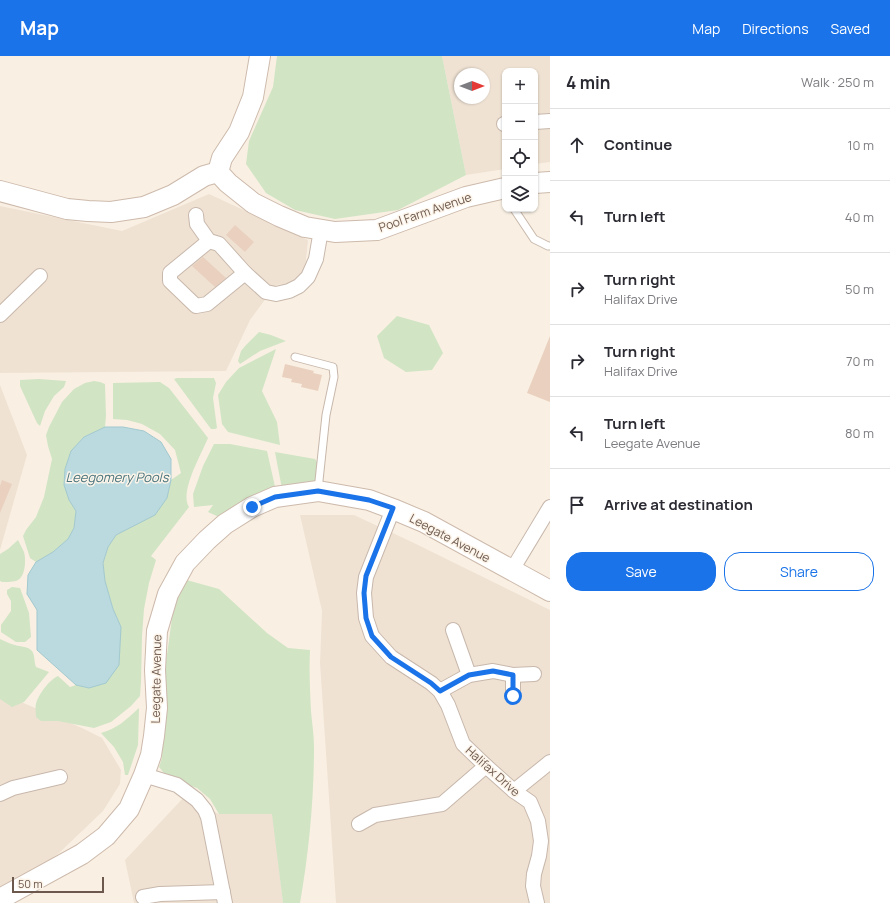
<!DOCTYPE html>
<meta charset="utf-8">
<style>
:root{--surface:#fff;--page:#f2f2f3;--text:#2b2b33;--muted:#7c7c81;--line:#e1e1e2;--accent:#1a73e8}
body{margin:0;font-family:Manrope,sans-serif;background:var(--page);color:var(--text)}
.controls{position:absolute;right:12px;top:12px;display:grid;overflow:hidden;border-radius:8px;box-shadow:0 1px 3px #0004}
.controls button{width:36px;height:36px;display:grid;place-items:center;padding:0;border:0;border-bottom:1px solid var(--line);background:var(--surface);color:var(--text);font:20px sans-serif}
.compass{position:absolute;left:454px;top:12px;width:36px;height:36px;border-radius:50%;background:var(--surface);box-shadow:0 1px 3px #0004;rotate:90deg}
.scale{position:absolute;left:12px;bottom:10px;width:92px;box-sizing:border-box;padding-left:4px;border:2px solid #6d584d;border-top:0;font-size:11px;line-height:14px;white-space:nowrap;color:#6d584d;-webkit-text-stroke:3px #fcf4e9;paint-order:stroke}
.stop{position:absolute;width:12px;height:12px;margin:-9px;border:3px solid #1a73e8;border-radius:50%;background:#fff}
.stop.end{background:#1a73e8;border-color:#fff;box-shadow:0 1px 4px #0008}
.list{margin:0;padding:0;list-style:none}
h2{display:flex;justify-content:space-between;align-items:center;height:52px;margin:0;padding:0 16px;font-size:17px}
h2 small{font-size:13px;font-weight:400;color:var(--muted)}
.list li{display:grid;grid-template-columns:26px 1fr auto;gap:12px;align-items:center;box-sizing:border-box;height:72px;padding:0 16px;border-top:1px solid var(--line)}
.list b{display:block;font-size:15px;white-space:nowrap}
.list p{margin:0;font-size:13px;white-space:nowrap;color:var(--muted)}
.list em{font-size:13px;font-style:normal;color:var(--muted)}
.actions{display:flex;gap:8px;padding:12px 16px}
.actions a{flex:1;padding:9px 0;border:1px solid var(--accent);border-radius:16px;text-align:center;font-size:14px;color:var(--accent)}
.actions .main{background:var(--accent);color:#fff}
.icon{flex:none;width:22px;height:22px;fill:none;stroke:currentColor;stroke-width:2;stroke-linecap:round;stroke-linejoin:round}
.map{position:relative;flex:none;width:550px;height:847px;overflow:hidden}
header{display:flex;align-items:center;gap:24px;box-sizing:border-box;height:56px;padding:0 20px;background:var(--accent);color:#fff}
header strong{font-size:19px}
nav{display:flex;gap:22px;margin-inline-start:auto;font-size:14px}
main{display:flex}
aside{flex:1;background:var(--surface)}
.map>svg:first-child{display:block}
.residential{fill:#efe2d3;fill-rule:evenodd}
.green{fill:#d1e4c4}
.water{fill:#bbdadf;stroke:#a2c9cf}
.building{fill:#ead0be}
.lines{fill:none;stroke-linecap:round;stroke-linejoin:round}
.lane-casing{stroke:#c8b8ac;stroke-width:9}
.street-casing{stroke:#c8b8ac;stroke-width:16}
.secondary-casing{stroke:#cdbaac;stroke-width:22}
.lane{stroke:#fff;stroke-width:7}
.street{stroke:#fff;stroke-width:14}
.secondary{stroke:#fff;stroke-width:20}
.route{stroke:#1a73e8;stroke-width:5}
.labels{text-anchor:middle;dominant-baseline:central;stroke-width:3;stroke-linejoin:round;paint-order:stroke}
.street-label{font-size:12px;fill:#6d584d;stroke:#fcf4e9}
.water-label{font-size:13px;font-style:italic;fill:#4a757e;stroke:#fcf4e9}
</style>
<header>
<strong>Map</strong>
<nav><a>Map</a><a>Directions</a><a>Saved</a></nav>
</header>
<main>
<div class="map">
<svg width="550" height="847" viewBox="0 0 550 847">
<rect width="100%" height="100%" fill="#f9f0e3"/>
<g class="residential">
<path d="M442 0H550V106L535 108V15H505V113L466 119ZM460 18H484V42H460Z"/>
<polygon points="209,138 308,184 305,214 292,227 276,229 250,264 226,315 0,317 0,150 122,175"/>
<polygon points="0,329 27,399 0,494"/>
<polygon points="300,459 354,459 412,486 550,554 550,847 336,847 320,607 322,555"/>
<polygon points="0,637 82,672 102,682 121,714 120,728 103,755 59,797 0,844"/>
<polygon points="184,741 219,758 273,758 283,847 134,847 125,804"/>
</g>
<g class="green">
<polygon points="277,0 442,0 466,119 398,154 335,163 295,154 266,137 246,108 249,85 273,31"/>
<polygon points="397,260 429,269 443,297 432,314 406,316 384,302 377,280"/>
<polygon points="259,276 271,279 286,285 260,295 240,308 238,305 241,295 246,289"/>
<polygon points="276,293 262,335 277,366 280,389 228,376 222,368 218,339 226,326 239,312"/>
<polygon points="177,322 214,322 216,327 213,342 217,372 215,373 211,373 174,323"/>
<polygon points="39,323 66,325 64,331 54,340 45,355 40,370 37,367 20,330 20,324"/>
<polygon points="94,325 100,326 105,328 106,360 105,371 84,381 71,395 65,413 69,444 76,455 74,472 68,483 53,496 36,506 30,502 23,480 26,474 36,461 44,441 52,403 48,390 46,379 49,371 62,346 74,333 85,327"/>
<path d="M160 326 169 332 208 382C202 397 179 436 189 451L151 500 156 504 149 527 144 553 142 580 141 626 140 640 131 650 111 666 94 672 58 665H41L36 661C36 657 35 651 36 648 38 639 50 623 58 620L70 631 76 629 89 632 121 571 113 553 105 525 103 508 108 491 116 479 131 471 167 442 171 424 181 417 175 394 160 378 142 368 127 364 113 363V327Z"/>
<polygon points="214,388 230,388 267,395 276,435 219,461 208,456 213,449 194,451 193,438 203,410"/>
<polygon points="275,396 315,403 318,407 315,429 282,433"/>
<path d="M18 484C20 488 22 492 24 496 26 503 26 519 18 524 14 526 7 526 2 526L0 525V498L8 493Z"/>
<path d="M183 523 219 533 267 577 288 592 310 594C309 614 310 634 311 655 312 667 314 679 314 691 314 743 309 796 300 847H283L272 758H219L210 743 197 732 168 722 159 711 162 702 164 620 174 548Z"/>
<polygon points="12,531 20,532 29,557 31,581 25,586 16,586 1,576 1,569 11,555 11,545 7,538 7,534"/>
<path d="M0 583C5 585 10 588 15 589 21 591 28 590 32 595 35 599 34 606 36 611L49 616 24 646 12 651 0 643Z"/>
<path d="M139 652 138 689 128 719H125L123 706 114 691 101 677C118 672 126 664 139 652Z"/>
</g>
<polygon class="water" points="105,371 123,371 144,375 161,386 171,403 171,424 167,442 155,459 116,479 108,491 103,507 105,525 113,553 121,571 119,609 106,627 89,632 76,629 37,594 37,554 27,538 28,519 36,506 53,496 68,483 74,472 76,455 69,444 64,429 65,413 71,395 84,381"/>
<g class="building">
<polygon points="235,169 254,186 245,196 226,179"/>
<polygon points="203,201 226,222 215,231 192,210"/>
<polygon points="550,280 550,346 527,337"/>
<polygon points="285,308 314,315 313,317 322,319 318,335 301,331 302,328 291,326 292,323 282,321"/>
<polygon points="2,424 12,428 0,457 0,430"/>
</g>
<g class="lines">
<g class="lane-casing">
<g id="lane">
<polyline points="514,153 534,183 548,190 550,190"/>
<polyline points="295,301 333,311 334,321 326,359 318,434"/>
</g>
</g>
<g class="street-casing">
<g id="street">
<polyline points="535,66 550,65"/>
<polyline points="504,68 505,68"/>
<polyline points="196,159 197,168 209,185 219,188 245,217 266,236 276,238 289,235 299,230 308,221 316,203 321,174"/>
<polyline points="209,185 170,217 170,225 196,250 207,248 245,217"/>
<polyline points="0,259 40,220"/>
<polyline points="393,453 366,521 364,537 366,562 372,580 391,601 431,627 440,635 448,649 463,688 486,710 514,735 530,746 538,765 541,785 539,800 534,818 533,830 537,847"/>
<polyline points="512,514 550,451"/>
<polyline points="453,574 469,619"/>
<polyline points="513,619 513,640"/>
<polyline points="440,635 469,619 493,615 513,619 534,618"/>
<polyline points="144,719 177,729 197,744 205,754 208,761 225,847"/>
<polyline points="514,735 550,706"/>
<polyline points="0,738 13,732 60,721"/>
<polyline points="359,768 375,759 442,748 486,710"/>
<polyline points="143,841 160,838 223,836"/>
</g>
</g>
<g class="secondary-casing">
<g id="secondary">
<polyline points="218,116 228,127 253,147 279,160 305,171 335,176 377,174 466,141 505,132"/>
<polyline points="535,127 550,126"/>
<polyline points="0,135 67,153 88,155 111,156 144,151 173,139 204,120 218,116 222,102 239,76 253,41 260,0"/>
<polyline points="0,843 82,798 106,780 129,753 144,719 151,699 154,680 157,652 155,614 157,575 168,538 185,507 207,484 225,468 252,451 275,441 318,435 369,444 393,453 424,466 550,535"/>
</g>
</g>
<use href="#lane" class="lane"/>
<use href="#street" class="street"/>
<use href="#secondary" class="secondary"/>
</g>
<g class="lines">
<polyline class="route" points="252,451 275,441 318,435 369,444 393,452 366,520 364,537 366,562 372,580 391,601 431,627 440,635 469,619 493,615 513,619 513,640"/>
</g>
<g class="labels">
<g class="street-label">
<text transform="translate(425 156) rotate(-19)">Pool Farm Avenue</text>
<text transform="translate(450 482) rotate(28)">Leegate Avenue</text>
<text transform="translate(156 623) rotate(-89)">Leegate Avenue</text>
<text transform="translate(493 715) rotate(42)">Halifax Drive</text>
</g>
<g class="water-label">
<text x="117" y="421">Leegomery Pools</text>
</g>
</g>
</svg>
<div class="controls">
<button>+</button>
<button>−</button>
<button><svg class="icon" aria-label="locate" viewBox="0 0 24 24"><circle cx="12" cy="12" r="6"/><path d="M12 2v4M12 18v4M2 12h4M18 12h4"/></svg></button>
<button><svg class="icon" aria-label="layers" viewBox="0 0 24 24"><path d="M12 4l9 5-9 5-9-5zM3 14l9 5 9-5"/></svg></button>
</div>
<svg class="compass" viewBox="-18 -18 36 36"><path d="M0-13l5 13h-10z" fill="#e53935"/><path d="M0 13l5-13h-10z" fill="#7c7c81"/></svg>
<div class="scale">50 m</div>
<div class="stop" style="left:513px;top:640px"></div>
<div class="stop end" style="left:252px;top:451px"></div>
</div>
<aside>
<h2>4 min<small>Walk · 250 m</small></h2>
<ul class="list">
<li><svg class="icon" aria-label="ahead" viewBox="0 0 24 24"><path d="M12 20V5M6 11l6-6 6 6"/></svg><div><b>Continue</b></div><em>10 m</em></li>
<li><svg class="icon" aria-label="left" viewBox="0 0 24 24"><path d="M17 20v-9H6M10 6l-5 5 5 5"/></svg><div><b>Turn left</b></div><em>40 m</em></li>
<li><svg class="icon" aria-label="right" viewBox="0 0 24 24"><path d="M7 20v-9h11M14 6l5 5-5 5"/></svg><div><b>Turn right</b><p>Halifax Drive</p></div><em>50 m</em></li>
<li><svg class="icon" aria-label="right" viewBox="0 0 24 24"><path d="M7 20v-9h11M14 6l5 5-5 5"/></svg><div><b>Turn right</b><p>Halifax Drive</p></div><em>70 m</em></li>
<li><svg class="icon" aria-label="left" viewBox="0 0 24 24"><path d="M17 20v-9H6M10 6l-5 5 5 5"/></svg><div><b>Turn left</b><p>Leegate Avenue</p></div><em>80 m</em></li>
<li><svg class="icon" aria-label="arrive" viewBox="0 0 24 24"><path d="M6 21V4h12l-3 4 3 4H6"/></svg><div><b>Arrive at destination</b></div></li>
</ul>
<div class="actions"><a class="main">Save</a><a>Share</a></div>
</aside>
</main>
